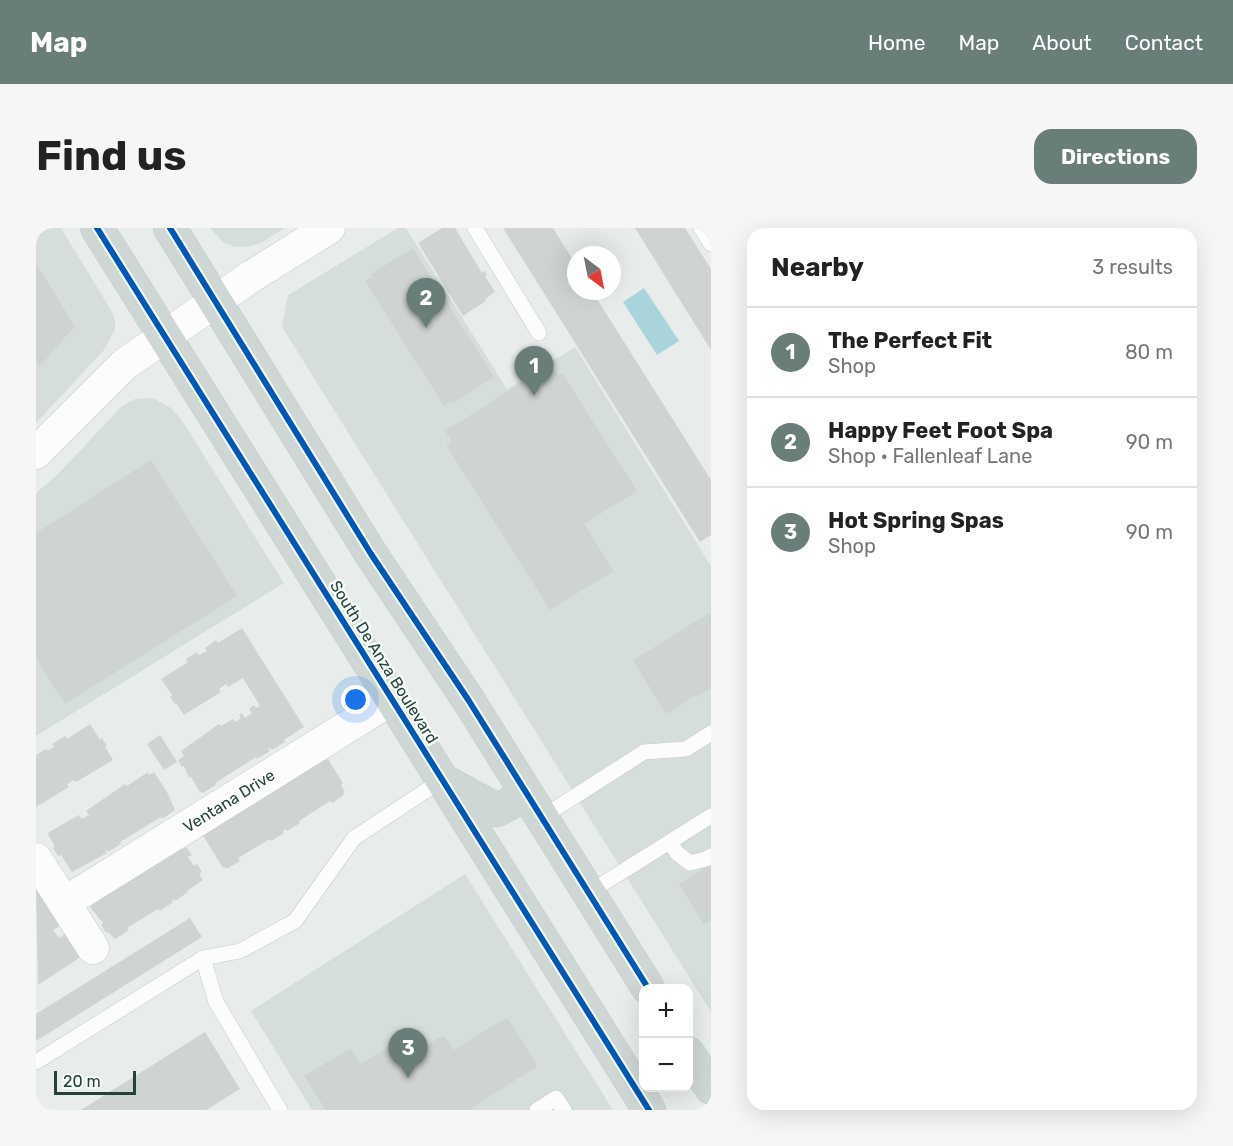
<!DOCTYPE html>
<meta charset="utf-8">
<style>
:root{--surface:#fff;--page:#f6f6f6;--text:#222;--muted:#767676;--line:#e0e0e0;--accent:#697e78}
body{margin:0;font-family:Rubik,sans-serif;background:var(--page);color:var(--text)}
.controls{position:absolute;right:18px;bottom:18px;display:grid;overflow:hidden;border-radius:12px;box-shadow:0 6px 24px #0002}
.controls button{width:54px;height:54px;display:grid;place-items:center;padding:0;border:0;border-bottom:2px solid var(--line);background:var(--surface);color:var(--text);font:30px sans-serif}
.compass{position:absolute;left:531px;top:18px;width:54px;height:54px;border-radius:50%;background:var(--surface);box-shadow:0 6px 24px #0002;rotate:148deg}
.scale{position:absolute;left:18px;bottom:15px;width:82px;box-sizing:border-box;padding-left:6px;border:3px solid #24423a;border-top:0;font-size:16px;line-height:21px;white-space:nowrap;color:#24423a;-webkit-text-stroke:4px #f7fbf9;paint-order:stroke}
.you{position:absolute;left:320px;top:472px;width:21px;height:21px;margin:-15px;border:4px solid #fff;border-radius:50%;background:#1a73e8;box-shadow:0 0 0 9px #1a73e833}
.badge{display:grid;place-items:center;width:39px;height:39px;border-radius:50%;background:var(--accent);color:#fff;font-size:20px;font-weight:700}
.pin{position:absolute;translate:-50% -50px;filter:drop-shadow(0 2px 3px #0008)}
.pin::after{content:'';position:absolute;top:32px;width:21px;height:18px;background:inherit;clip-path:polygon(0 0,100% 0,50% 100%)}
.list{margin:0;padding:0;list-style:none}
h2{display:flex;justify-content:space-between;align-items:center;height:78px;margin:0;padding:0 24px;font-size:26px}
h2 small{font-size:20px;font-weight:400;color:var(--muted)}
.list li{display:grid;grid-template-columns:39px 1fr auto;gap:18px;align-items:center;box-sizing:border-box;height:90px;padding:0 24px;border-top:2px solid var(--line)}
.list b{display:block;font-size:22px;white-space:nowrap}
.list p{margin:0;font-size:20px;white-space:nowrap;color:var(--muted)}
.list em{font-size:20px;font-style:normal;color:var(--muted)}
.map{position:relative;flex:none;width:675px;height:882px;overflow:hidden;border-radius:18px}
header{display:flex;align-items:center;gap:36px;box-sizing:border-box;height:84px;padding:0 30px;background:var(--accent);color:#fff}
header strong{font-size:28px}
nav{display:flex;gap:33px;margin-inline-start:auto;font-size:21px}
.intro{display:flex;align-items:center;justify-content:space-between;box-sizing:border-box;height:144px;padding:0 36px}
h1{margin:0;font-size:42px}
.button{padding:15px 27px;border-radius:18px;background:var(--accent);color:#fff;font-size:21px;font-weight:700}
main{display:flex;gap:36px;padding:0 36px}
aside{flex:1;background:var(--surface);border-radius:18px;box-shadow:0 6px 24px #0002}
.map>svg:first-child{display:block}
.built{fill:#d6dedb}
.water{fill:#a9d4db}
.building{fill:#cfd4d2}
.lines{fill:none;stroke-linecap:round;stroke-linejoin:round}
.lane-casing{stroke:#c5cac8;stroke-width:16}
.street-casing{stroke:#c5cac8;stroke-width:33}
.primary-casing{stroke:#c3ccc9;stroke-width:34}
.lane{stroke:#fcfcfc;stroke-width:15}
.street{stroke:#fcfcfc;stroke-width:32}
.primary{stroke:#cfd7d5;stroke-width:33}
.cycleway-casing{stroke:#f7fbf9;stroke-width:10}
.cycleway{stroke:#0057b8;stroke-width:6}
.labels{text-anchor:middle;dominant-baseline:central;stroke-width:5;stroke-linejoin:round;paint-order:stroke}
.street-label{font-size:16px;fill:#24423a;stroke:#f7fbf9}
</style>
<header>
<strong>Map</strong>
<nav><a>Home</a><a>Map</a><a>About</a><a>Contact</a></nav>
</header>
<div class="intro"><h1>Find us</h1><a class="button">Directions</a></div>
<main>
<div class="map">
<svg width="675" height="882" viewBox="0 0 675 882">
<rect width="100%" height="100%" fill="#e8edeb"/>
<g class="built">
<polygon points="0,0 25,0 75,82 79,92 79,101 68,122 0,195"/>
<polygon points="174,0 249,0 223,16 209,19 199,19 187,14"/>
<polygon points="362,0 370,0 471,161 539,119 675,338 675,784 246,99 252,67"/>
<polygon points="117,170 135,180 145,191 248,355 0,508 0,265 21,247 86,178 99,171"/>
<polygon points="429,646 577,882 276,882 215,783"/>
</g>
<polygon class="water" points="608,60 643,113 621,127 587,74"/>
<g class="building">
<polygon points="406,0 419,0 446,45 449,43 451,47 449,48 459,64 449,71 450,73 427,88 382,15"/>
<polygon points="467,0 517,0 540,37 540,63 556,63 675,252 675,307 664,314"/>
<polygon points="599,0 649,0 675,41 675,122"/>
<polygon points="377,20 458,149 416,176 414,174 408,178 329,53 336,49 335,46"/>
<polygon points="0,36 39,98 4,138 0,134"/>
<polygon points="515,136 522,147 526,145 601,263 548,296 578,343 514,382 410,217 416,214 409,203"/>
<polygon points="115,232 201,368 29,476 0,430 0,305"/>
<polygon points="675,384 675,460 661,469 660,467 630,486 597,432"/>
<polygon points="206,400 268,499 248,512 249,514 236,522 234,520 232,521 234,523 221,531 220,529 179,555 181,556 167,565 164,564 155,549 153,550 148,538 146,539 142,532 148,528 145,523 183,496 185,498 197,491 199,494 205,490 203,487 206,485 209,490 216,485 213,481 218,477 220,480 224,478 207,450 192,459 190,456 183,461 185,464 148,487 140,475 139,476 134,469 136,467 125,451 152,434 150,431 161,424 163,427 171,423 169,420 180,412 182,415"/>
<polygon points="54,496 64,512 66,510 71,518 69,519 77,532 40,554 38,552 31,556 33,559 0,579 0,527 10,521 11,523 18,519 16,516 29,508 31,511"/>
<polygon points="124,507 141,534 128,542 111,516"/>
<polygon points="288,530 290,532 292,531 307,555 305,557 309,564 307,565 308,567 296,575 294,573 263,593 264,595 251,603 249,601 247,603 248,605 235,613 234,611 202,630 204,633 190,641 189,639 187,640 166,606"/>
<polygon points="112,544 113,547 118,544 131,564 139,582 126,591 125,589 84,614 85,616 72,624 71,622 69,623 71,625 36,644 25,627 22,628 17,620 19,618 12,606 13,604 43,587 46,591 53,587 50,583 89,556 91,558"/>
<polygon points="146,619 147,621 150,619 156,627 152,629 158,638 161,636 166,644 163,646 167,652 151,663 152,664 139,673 138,671 136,672 137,674 124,683 122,681 91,700 93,702 79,711 72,704 70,705 65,696 67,695 54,679 56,678 55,676"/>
<polygon points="675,636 675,693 668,697 643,656"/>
<polygon points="3,660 20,688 18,689 24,698 17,702 23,710 29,706 46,728 2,757 0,662"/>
<polygon points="154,690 166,709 0,813 0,786"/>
<polygon points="468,791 473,792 500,835 500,839 433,882 290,882 268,848 313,821 316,822 324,836 359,815 363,816 371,829 406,808 409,809 418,822"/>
<polygon points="169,804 204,861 170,882 45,882"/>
</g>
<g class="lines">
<g class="lane-casing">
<g id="lane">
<polyline points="439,0 503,105"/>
<polyline points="665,0 675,16"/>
<polyline points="505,590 608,524 650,521 675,505"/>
<polyline points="634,614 641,625 654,635 670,631 675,628"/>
<polyline points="552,665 675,588"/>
<polyline points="167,730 180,774 244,882"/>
<polyline points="0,834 167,730 204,723 259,693 318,610 406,552"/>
<polyline points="501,882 520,870 528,882"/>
</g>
</g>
<g class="street-casing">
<g id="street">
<polyline points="0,225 89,136 216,48 293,0"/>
<polyline points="0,631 57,720"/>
<path id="s1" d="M28 675 356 471"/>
</g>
</g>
<g class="primary-casing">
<g id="primary">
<polyline points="61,0 613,882"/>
<polyline points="134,0 335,326 433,473 612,760"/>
<polyline points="408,553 461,582 490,567"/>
<polyline points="652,825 675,860"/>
</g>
</g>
<use href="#lane" class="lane"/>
<use href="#street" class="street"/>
<use href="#primary" class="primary"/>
<g class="cycleway-casing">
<g id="cycleway">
<polyline points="61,0 613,882"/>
<polyline points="134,0 335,326 433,473 612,760"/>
</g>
</g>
<use href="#cycleway" class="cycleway"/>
</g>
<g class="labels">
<g class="street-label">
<text transform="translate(348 434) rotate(58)">South De Anza Boulevard</text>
<text stroke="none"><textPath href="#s1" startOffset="194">Ventana Drive</textPath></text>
</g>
</g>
</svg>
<div class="controls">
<button>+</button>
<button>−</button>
</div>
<svg class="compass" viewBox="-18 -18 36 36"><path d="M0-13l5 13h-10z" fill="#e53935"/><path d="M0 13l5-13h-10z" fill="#767676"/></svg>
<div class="scale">20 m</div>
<div class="you"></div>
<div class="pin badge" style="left:498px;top:168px">1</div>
<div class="pin badge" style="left:390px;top:100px">2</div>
<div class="pin badge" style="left:372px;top:850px">3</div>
</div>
<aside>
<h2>Nearby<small>3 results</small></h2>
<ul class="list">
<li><span class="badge">1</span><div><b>The Perfect Fit</b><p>Shop</p></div><em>80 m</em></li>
<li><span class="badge">2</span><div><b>Happy Feet Foot Spa</b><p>Shop · Fallenleaf Lane</p></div><em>90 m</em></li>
<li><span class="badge">3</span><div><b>Hot Spring Spas</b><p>Shop</p></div><em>90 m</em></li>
</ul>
</aside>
</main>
